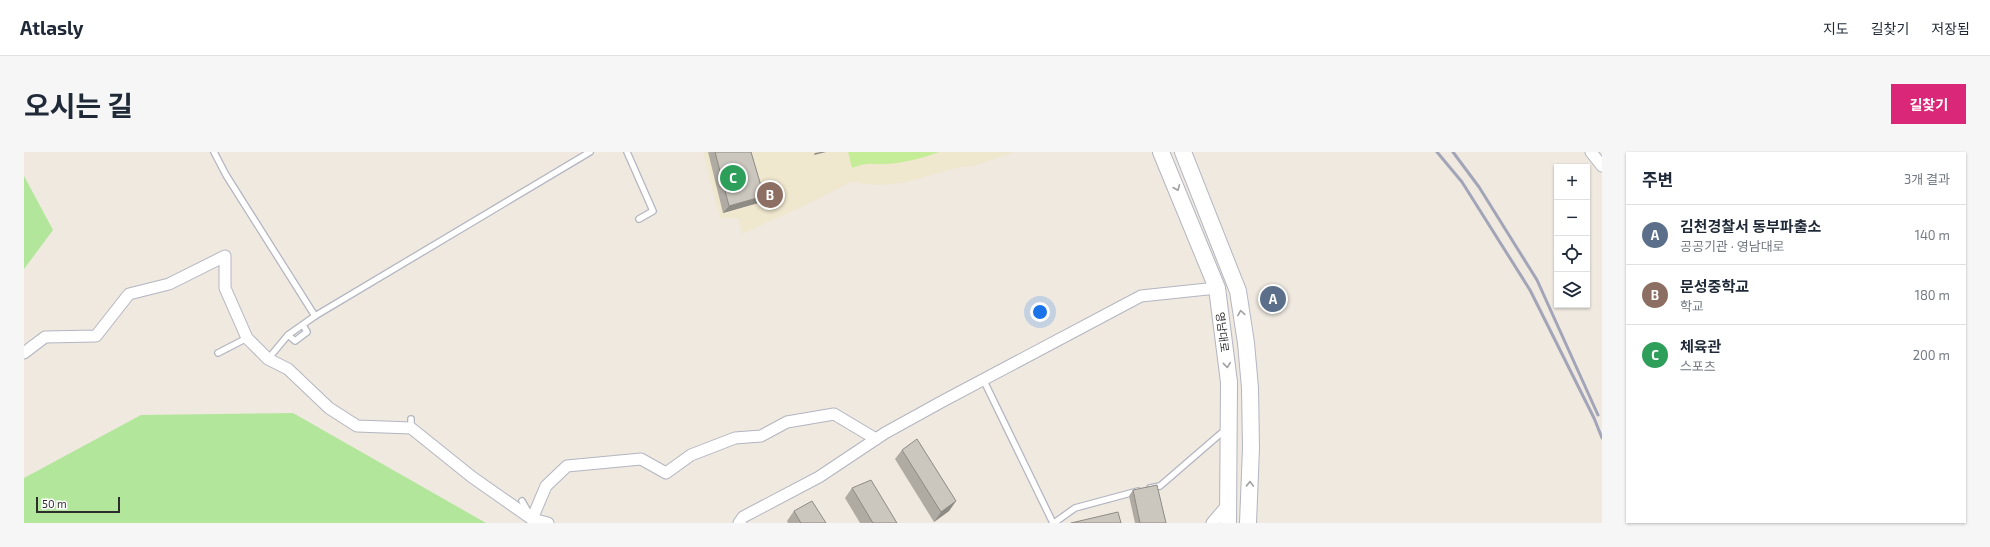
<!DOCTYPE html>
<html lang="ko">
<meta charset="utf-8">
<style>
:root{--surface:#fff;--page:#f6f6f7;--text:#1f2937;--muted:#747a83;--line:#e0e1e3;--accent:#db2777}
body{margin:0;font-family:"Exo 2","Noto Sans KR",sans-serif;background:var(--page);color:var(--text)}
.controls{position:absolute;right:12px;top:12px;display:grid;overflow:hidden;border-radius:0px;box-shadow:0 1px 3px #0004}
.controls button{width:36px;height:36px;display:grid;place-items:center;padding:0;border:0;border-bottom:1px solid var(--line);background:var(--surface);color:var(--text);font:20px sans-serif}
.scale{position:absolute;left:12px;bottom:10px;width:84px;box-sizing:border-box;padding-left:4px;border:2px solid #2d2d2d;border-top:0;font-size:11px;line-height:14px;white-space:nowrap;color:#2d2d2d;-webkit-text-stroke:3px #fff;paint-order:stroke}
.you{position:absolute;left:1016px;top:160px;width:14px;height:14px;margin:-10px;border:3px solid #fff;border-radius:50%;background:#1a73e8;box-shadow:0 0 0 6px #1a73e833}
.badge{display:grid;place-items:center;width:26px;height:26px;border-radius:50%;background:var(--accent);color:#fff;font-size:13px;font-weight:700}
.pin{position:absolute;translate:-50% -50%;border:2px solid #fff;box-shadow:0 1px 4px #0006}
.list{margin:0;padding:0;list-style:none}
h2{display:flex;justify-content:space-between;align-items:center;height:52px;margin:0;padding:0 16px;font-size:17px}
h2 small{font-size:13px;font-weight:400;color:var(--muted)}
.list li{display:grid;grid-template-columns:26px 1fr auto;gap:12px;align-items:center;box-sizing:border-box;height:60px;padding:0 16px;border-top:1px solid var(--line)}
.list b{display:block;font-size:15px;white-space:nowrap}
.list p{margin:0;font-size:13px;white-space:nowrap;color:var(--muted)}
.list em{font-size:13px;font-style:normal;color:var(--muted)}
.icon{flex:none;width:22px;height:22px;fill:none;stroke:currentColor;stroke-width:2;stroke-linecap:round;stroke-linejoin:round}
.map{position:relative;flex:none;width:1578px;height:371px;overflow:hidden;border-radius:0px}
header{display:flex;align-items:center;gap:24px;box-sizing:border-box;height:56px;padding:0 20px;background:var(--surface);border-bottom:1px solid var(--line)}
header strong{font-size:19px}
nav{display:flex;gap:22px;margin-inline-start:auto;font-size:14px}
.intro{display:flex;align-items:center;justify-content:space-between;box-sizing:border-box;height:96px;padding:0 24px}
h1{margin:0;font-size:28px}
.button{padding:10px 18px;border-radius:0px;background:var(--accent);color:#fff;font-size:14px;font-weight:700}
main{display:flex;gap:24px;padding:0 24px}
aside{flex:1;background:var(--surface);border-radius:0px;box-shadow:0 1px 3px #0004}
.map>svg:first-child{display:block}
.education{fill:#f0e7cf}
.green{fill:#b2e69b}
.pitch{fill:#c5ed97}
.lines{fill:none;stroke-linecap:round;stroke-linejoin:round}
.service-casing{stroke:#b3b5c1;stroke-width:8}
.minor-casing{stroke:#b3b5c1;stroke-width:13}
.secondary-casing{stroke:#b3b5c1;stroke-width:18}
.service{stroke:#fff;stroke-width:5.5}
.minor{stroke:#fff;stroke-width:11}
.secondary{stroke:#fff;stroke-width:16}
.rail{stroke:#a2a4b8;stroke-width:3}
.wall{fill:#afaba3}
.shaded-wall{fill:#8e8b85}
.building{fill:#cbc7be;stroke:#8e8b85}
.oneway{stroke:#a0a0a0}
.labels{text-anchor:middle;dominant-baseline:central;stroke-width:3;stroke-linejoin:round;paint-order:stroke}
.street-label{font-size:11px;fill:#2d2d2d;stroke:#fff}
</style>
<header>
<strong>Atlasly</strong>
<nav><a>지도</a><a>길찾기</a><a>저장됨</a></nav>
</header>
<div class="intro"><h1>오시는 길</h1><a class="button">길찾기</a></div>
<main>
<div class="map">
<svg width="1578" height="371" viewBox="0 0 1578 371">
<rect width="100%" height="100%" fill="#efe9e0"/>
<polygon class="education" points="679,0 991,0 950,14 937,15 879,31 853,33 827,30 784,52 718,82 714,66 696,66"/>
<g class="green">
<polygon points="0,24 29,78 0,117"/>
<polygon points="269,261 462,371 0,371 0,326 117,263"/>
</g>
<path class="pitch" d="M824 0H915C899 6 877 12 859 12 843 12 844 10 828 16Z"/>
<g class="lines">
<g class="service-casing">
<g id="service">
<polyline points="190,0 202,23 291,164"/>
<polyline points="603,0 629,59 615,67"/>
<polyline points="264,183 271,189 283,180 279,173"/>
<polyline points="194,201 223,186"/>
<polyline points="244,207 264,183 291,164 566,0"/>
<polyline points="959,227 1029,371"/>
<polyline points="387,267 387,276"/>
<polyline points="1126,336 1136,334 1202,277"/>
<polyline points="498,349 506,363"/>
<polyline points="1030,371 1051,356 1114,339"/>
</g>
</g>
<g class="minor-casing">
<g id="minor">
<polyline points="1567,0 1578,14"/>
<polyline points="0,201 21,185 72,184 105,142 145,132 201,104 201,136 223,186 244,207 264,217 305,256 333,274 387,276 448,325 508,367 524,371"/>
<polyline points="508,367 522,334 543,314 617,307 642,321 667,303 711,286 737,284 763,270 810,262 852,287"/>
<polyline points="715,371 719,365 795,325 861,281 919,249 1117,144 1193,136"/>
<polyline points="1188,371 1205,351"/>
</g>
</g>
<g class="secondary-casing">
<g id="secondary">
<polyline points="1137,0 1193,136 1205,230 1204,371"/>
<polyline points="1159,0 1214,139 1222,191 1226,236 1227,296 1224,371"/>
</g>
</g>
<use href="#service" class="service"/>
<use href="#minor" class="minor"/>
<use href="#secondary" class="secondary"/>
<g class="rail">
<polyline points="1413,0 1438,30 1506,138 1570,266 1578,286"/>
<polyline points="1429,0 1455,35 1513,128 1574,263"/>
</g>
</g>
<g class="wall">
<polygon points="684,0 727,0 740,44 734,51 699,61"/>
<polygon points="878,298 932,349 925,359 910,370 871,307"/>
<polygon points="828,336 873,371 836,371 821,346"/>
<polygon points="1109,338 1142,371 1111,371 1105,344"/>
<polygon points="770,359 802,371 764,371 763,369"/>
</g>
<g class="shaded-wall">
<polygon points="797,0 802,0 790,3 791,1"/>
<polygon points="740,44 734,51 699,61 705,54"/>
<polygon points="932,349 925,359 910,370 917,360"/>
</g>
<g class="building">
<polygon points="691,0 727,0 740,44 705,54"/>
<polygon points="893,287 932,349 917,360 878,298"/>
<polygon points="847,328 873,371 849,371 828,336"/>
<polygon points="1133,333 1142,371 1116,371 1109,338"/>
<polygon points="788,349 802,371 777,371 770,359"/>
<polygon points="1094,360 1097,371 1047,371"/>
</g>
<defs><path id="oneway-chevron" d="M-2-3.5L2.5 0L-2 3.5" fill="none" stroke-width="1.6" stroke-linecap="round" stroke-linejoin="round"/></defs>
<g class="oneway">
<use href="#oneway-chevron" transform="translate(1153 36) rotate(67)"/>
<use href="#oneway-chevron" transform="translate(1217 161) rotate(-99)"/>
<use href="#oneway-chevron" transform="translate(1203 213) rotate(84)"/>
<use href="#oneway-chevron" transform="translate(1226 332) rotate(-88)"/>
</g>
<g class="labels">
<g class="street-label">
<text transform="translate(1199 180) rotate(83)">영남대로</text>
</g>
</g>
</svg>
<div class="controls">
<button>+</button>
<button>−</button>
<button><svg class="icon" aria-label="locate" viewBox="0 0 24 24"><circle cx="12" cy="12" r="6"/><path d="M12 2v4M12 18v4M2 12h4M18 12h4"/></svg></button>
<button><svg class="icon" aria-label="layers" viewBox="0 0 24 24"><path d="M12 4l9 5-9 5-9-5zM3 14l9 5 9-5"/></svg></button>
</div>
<div class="scale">50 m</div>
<div class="you"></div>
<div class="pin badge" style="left:1249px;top:147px;background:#5c6f8a">A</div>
<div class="pin badge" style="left:746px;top:43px;background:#8d6e63">B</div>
<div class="pin badge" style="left:709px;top:26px;background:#2e9e5b">C</div>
</div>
<aside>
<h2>주변<small>3개 결과</small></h2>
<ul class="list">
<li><span class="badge" style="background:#5c6f8a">A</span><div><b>김천경찰서 동부파출소</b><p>공공기관 · 영남대로</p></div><em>140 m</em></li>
<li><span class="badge" style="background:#8d6e63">B</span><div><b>문성중학교</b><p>학교</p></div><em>180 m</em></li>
<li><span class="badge" style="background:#2e9e5b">C</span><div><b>체육관</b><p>스포츠</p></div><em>200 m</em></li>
</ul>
</aside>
</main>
